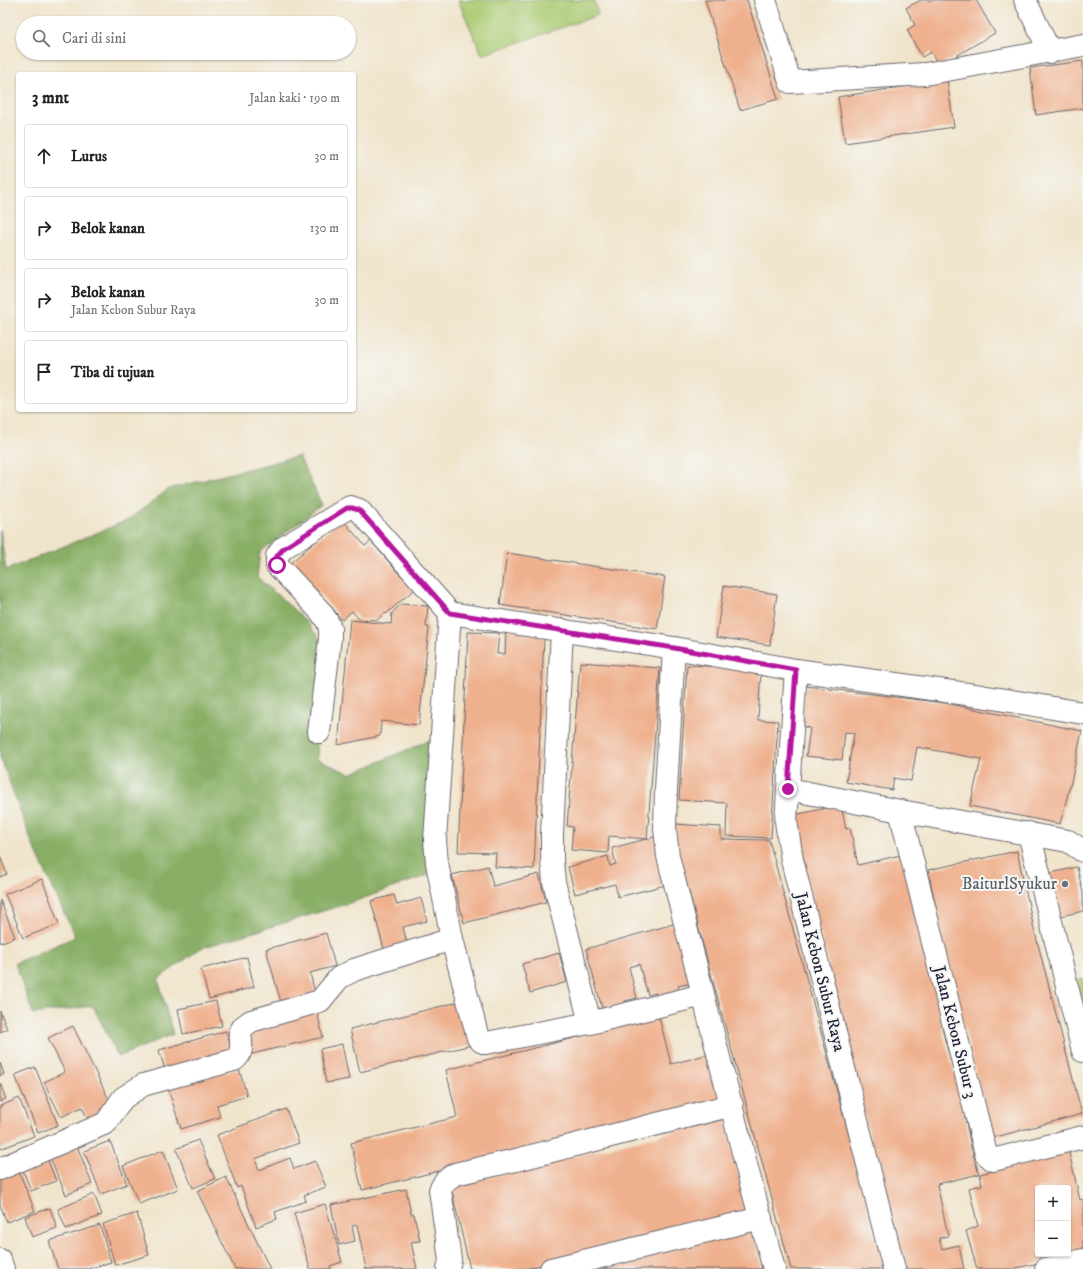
<!DOCTYPE html>
<html lang="id">
<meta charset="utf-8">
<style>
:root{--surface:#fff;--page:#f2f2f2;--text:#222;--muted:#767676;--line:#e0e0e0}
body{margin:0;font-family:"IM FELL DW Pica",serif;background:var(--page);color:var(--text)}
.controls{position:absolute;right:12px;bottom:12px;display:grid;overflow:hidden;border-radius:4px;box-shadow:0 1px 3px #0004}
.controls button{width:36px;height:36px;display:grid;place-items:center;padding:0;border:0;border-bottom:1px solid var(--line);background:var(--surface);color:var(--text);font:20px sans-serif}
.stop{position:absolute;width:12px;height:12px;margin:-9px;border:3px solid #b5179e;border-radius:50%;background:#fff}
.stop.end{background:#b5179e;border-color:#fff;box-shadow:0 1px 4px #0008}
.list{margin:0;padding:0;list-style:none}
h2{display:flex;justify-content:space-between;align-items:center;height:52px;margin:0;padding:0 16px;font-size:17px}
h2 small{font-size:13px;font-weight:400;color:var(--muted)}
.list li{display:grid;grid-template-columns:26px 1fr auto;gap:12px;align-items:center;box-sizing:border-box;height:64px;margin:0 8px 8px;padding:0 8px;border:1px solid var(--line);border-radius:4px}
.list b{display:block;font-size:15px;white-space:nowrap}
.list p{margin:0;font-size:13px;white-space:nowrap;color:var(--muted)}
.list em{font-size:13px;font-style:normal;color:var(--muted)}
.icon{flex:none;width:22px;height:22px;fill:none;stroke:currentColor;stroke-width:2;stroke-linecap:round;stroke-linejoin:round}
.map{position:relative;flex:none;width:1083px;height:1269px;overflow:hidden}
.search{position:absolute;background:var(--surface);box-shadow:0 1px 3px #0004;left:16px;top:16px;width:340px;height:44px;display:flex;align-items:center;gap:10px;box-sizing:border-box;padding:0 14px;border-radius:22px;color:var(--muted);font-size:15px}
.panel{position:absolute;background:var(--surface);box-shadow:0 1px 3px #0004;left:16px;top:72px;width:340px;height:340px;border-radius:4px}
.map>svg:first-child{display:block}
.green{fill:#abcb73;stroke:#667657}
.forest{fill:#88af65;stroke:#556850}
.building{fill:#efb08d;fill-rule:evenodd}
.lines{fill:none;stroke-linecap:round;stroke-linejoin:round}
.minor-casing{stroke:#6a666d;stroke-width:24}
.minor{stroke:#fff;stroke-width:22}
.route{stroke:#b5179e;stroke-width:5}
.worship-dot{fill:#6b7280;stroke:#f6f6f2;stroke-width:1.5}
.labels{text-anchor:middle;dominant-baseline:central;stroke-width:4;stroke-linejoin:round;paint-order:stroke}
.worship-label{font-size:17px;fill:#5b616d;stroke:#f6f6f2;text-anchor:end}
.street-label{font-size:17px;fill:#22223b;stroke:#f6f6f2}
</style>
<div class="map">
<svg width="1083" height="1269" viewBox="0 0 1083 1269">
<rect width="100%" height="100%" fill="#f6f6f2"/>
<filter id="ink" filterUnits="userSpaceOnUse"><feTurbulence type="fractalNoise" baseFrequency=".025" numOctaves="2"/><feDisplacementMap in="SourceGraphic" scale="8" xChannelSelector="R" yChannelSelector="G"/><feConvolveMatrix kernelMatrix="1 2 1 2 8 2 1 2 1" color-interpolation-filters="sRGB"/></filter>
<filter id="wash" filterUnits="userSpaceOnUse"><feTurbulence type="fractalNoise" baseFrequency=".012" numOctaves="4" result="noise"/><feDisplacementMap in="SourceGraphic" scale="16" xChannelSelector="R" yChannelSelector="G"/><feGaussianBlur stdDeviation="0.9" result="paint"/><feColorMatrix in="noise" values="0 0 0 0 0 0 0 0 0 0 0 0 0 0 0 0 0 1.4 0 .05"/><feComposite in="paint" operator="in"/></filter>
<g filter="url(#wash)">
<rect width="100%" height="100%" fill="#f0e4cb"/>
<g class="green">
<polygon points="458,0 594,0 598,15 482,55"/>
<polygon points="1083,978 1083,1009 1075,980"/>
</g>
<polygon class="forest" points="299,456 322,505 260,552 257,577 302,617 321,640 317,759 350,774 430,740 428,875 353,902 201,948 158,979 173,1034 118,1057 93,1006 33,1014 15,963 75,937 33,845 0,757 0,530 6,570 128,520 169,489"/>
<g id="blocks">
<g class="building">
<polygon points="705,0 747,0 778,99 740,110"/>
<polygon points="921,0 976,0 995,33 939,66 931,52 922,57 907,30 915,25 906,8"/>
<polygon points="1083,61 1083,108 1036,115 1030,68"/>
<polygon points="947,80 954,127 845,143 838,97"/>
<polygon points="342,519 365,546 371,541 400,575 402,573 416,588 386,614 385,613 377,620 359,619 352,611 342,620 316,589 312,592 288,565"/>
<polygon points="507,553 665,577 657,629 500,605"/>
<polygon points="724,586 777,594 770,645 716,637"/>
<polygon points="401,604 428,606 426,627 429,627 419,725 381,721 380,736 338,745 350,620 391,624 392,613"/>
<polygon points="506,629 544,637 534,869 495,867 496,853 458,852 468,632 499,633 497,654 505,654"/>
<polygon points="580,662 660,668 647,839 609,836 608,853 571,850 573,827 567,826"/>
<polygon points="687,665 761,669 758,720 778,721 771,838 726,836 727,803 679,800"/>
<polygon points="806,686 945,703 1082,731 1072,778 1060,824 970,806 981,759 917,747 911,781 894,778 892,790 846,782 854,733 845,732 842,760 806,756 810,728 801,726"/>
<polygon points="841,805 846,829 850,828 858,865 901,855 935,992 945,1040 961,1097 971,1147 979,1174 937,1184 948,1236 939,1238 942,1249 959,1245 964,1269 902,1269 810,890 794,815"/>
<polygon points="675,824 721,827 721,839 769,840 885,1269 791,1269 674,837"/>
<polygon points="654,837 666,885 618,897 615,884 575,894 568,867 608,856 610,866 616,864 612,848"/>
<polygon points="1017,851 1034,929 1082,1114 992,1138 945,950 928,870"/>
<polygon points="0,856 7,874 0,877"/>
<polygon points="488,866 493,886 539,874 546,902 464,923 452,875"/>
<polygon points="1077,867 1083,893 1083,911 1057,917 1047,874"/>
<polygon points="42,879 59,924 23,938 5,894"/>
<polygon points="394,895 397,905 421,898 427,921 403,927 407,943 384,949 371,901"/>
<polygon points="0,900 15,937 0,943"/>
<polygon points="677,923 693,983 678,986 680,995 658,1001 656,993 648,995 639,964 629,967 637,998 625,1001 626,1008 611,1012 609,1006 602,1008 586,949"/>
<polygon points="326,933 335,966 310,973 316,997 282,1006 266,949"/>
<polygon points="559,953 567,982 530,993 522,964"/>
<polygon points="247,957 254,987 209,999 201,969"/>
<polygon points="216,1001 222,1026 183,1034 178,1009"/>
<polygon points="462,1001 472,1045 360,1072 350,1029"/>
<polygon points="0,1011 7,1029 0,1032"/>
<polygon points="317,1012 323,1037 252,1054 246,1029"/>
<polygon points="659,1017 671,1064 710,1054 721,1101 362,1190 351,1143 457,1117 446,1070"/>
<polygon points="73,1026 113,1108 88,1120 82,1107 61,1117 44,1082 65,1072 48,1038"/>
<polygon points="226,1031 233,1054 166,1073 159,1050"/>
<polygon points="342,1044 349,1079 326,1083 320,1049"/>
<polygon points="0,1063 4,1074 0,1076"/>
<polygon points="35,1067 58,1125 38,1133 15,1075"/>
<polygon points="239,1069 247,1096 217,1105 220,1117 181,1129 168,1088"/>
<polygon points="0,1083 6,1099 0,1102"/>
<polygon points="19,1098 34,1136 0,1149 0,1106"/>
<polygon points="286,1109 299,1143 255,1159 259,1170 290,1158 294,1169 315,1161 326,1187 304,1195 306,1201 275,1212 277,1219 256,1227 241,1186 237,1188 217,1135"/>
<polygon points="725,1119 748,1213 525,1269 470,1269 451,1187"/>
<polygon points="198,1140 215,1179 193,1188 176,1149"/>
<polygon points="110,1141 127,1184 101,1194 84,1151"/>
<polygon points="77,1146 92,1184 66,1195 50,1157"/>
<polygon points="163,1150 178,1189 139,1204 123,1166"/>
<path d="M1069 1152 1080 1200 1083 1199V1253L1012 1269H977L966 1231 978 1226 969 1188 982 1185 980 1174ZM1038 1188H1068V1254H1038Z"/>
<polygon points="46,1155 56,1181 31,1191 21,1165"/>
<polygon points="17,1167 35,1211 7,1222 0,1205 0,1174"/>
<polygon points="226,1177 270,1269 235,1269 197,1191"/>
<polygon points="406,1189 411,1214 414,1214 420,1241 411,1242 417,1269 366,1269 357,1225 352,1226 355,1241 339,1245 331,1205"/>
<polygon points="94,1194 102,1215 66,1229 58,1209"/>
<polygon points="325,1204 342,1262 330,1266 331,1269 310,1269 294,1213"/>
<polygon points="50,1208 57,1228 32,1237 25,1217"/>
<polygon points="137,1213 149,1255 115,1265 103,1224"/>
<polygon points="100,1225 111,1262 88,1269 58,1269 49,1241"/>
<polygon points="753,1230 762,1269 599,1269 598,1268"/>
</g>
</g>
</g>
<g filter="url(#ink)">
<use href="#blocks" fill-opacity="0" stroke="#6a666d" stroke-width="1"/>
<g class="lines">
<g class="minor-casing">
<g id="minor">
<polyline points="765,0 790,82 925,74 1083,45"/>
<polyline points="1025,0 1050,52"/>
<polyline points="450,613 435,840 437,863 452,939 478,1038 481,1041 486,1043 590,1023 703,995"/>
<polyline points="562,630 552,834 552,861 554,882 590,1023"/>
<polyline points="674,648 666,790 665,829 668,856 749,1176 774,1269"/>
<polyline points="796,670 786,821 792,860 894,1269"/>
<polyline points="319,732 330,638 330,628 327,621 321,612 277,565 277,556 283,548 350,507 359,510 450,613 674,648 796,670 981,696 1083,713"/>
<polyline points="788,789 900,811 1068,841 1083,851"/>
<polyline points="900,811 986,1154 993,1160 1083,1137"/>
<polyline points="1029,833 1083,1051"/>
<path d="M0 1169 106 1123 123 1098 143 1085 234 1060C244 1053 241 1043 240 1032L244 1026 251 1021 320 1001 339 978 354 970 452 939"/>
<polyline points="0,1260 3,1269"/>
<polyline points="448,1269 450,1260 440,1190 445,1181 455,1174 516,1160 732,1105"/>
<polyline points="551,1269 761,1218"/>
<polyline points="1046,1269 1083,1260"/>
</g>
</g>
<use href="#minor" class="minor"/>
</g>
</g>
<g class="lines" filter="url(#ink)">
<polyline class="route" points="277,565 277,556 284,548 347,508 352,508 359,510 450,613 674,648 796,670 788,789"/>
</g>
<circle class="worship-dot" cx="1065" cy="884" r="4"/>
<g class="labels">
<g class="worship-label">
<text x="1057" y="884">BaiturlSyukur</text>
</g>
<g class="street-label">
<text transform="translate(820 972) rotate(76)">Jalan Kebon Subur Raya</text>
<text transform="translate(955 1032) rotate(76)">Jalan Kebon Subur 3</text>
</g>
</g>
</svg>
<div class="controls">
<button>+</button>
<button>−</button>
</div>
<div class="stop" style="left:277px;top:565px"></div>
<div class="stop end" style="left:788px;top:789px"></div>
<div class="search"><svg class="icon" aria-label="search" viewBox="0 0 24 24"><circle cx="10" cy="10" r="6"/><path d="M15 15l6 6"/></svg>Cari di sini</div>
<section class="panel">
<h2>3 mnt<small>Jalan kaki · 190 m</small></h2>
<ul class="list">
<li><svg class="icon" aria-label="ahead" viewBox="0 0 24 24"><path d="M12 20V5M6 11l6-6 6 6"/></svg><div><b>Lurus</b></div><em>30 m</em></li>
<li><svg class="icon" aria-label="right" viewBox="0 0 24 24"><path d="M7 20v-9h11M14 6l5 5-5 5"/></svg><div><b>Belok kanan</b></div><em>130 m</em></li>
<li><svg class="icon" aria-label="right" viewBox="0 0 24 24"><path d="M7 20v-9h11M14 6l5 5-5 5"/></svg><div><b>Belok kanan</b><p>Jalan Kebon Subur Raya</p></div><em>30 m</em></li>
<li><svg class="icon" aria-label="arrive" viewBox="0 0 24 24"><path d="M6 21V4h12l-3 4 3 4H6"/></svg><div><b>Tiba di tujuan</b></div></li>
</ul>
</section>
</div>
